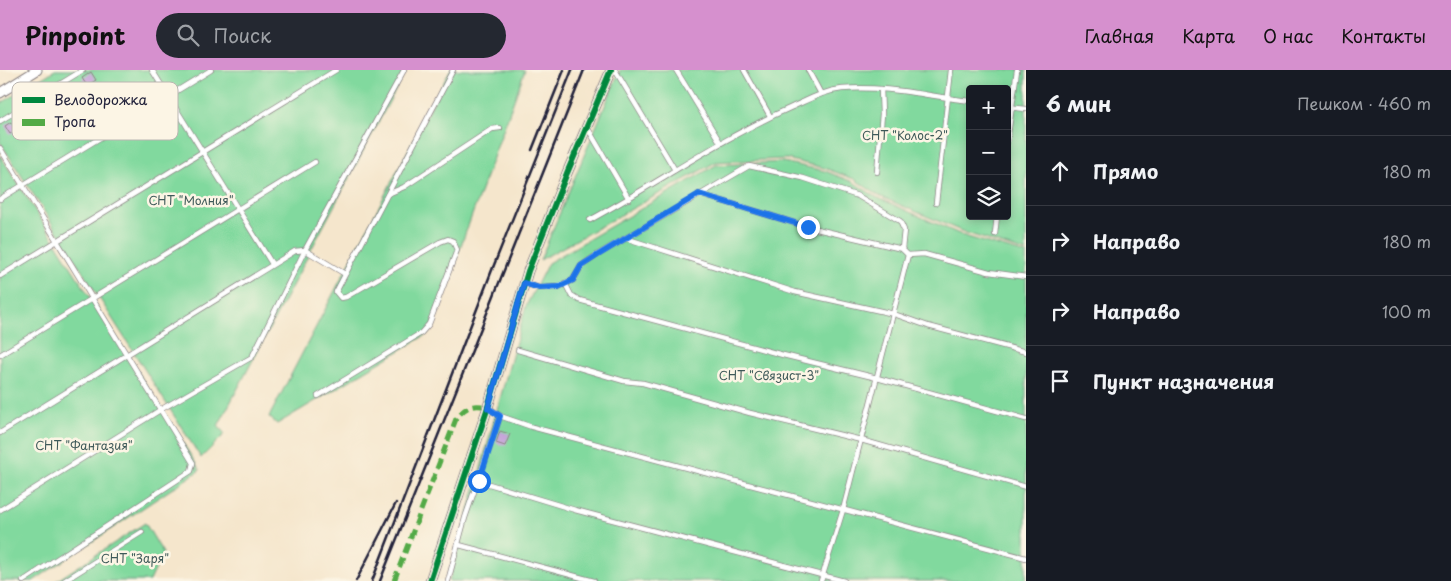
<!DOCTYPE html>
<html lang="ru">
<meta charset="utf-8">
<style>
:root{--surface:#171b24;--page:#242831;--text:#f1f3f6;--muted:#9ea1a6;--line:#363941;--accent:#d690ce}
body{margin:0;font-family:"Playpen Sans",sans-serif;background:var(--page);color:var(--text)}
.controls{position:absolute;right:15px;top:15px;display:grid;overflow:hidden;border-radius:5px;box-shadow:0 2px 8px #0003}
.controls button{width:45px;height:45px;display:grid;place-items:center;padding:0;border:0;border-bottom:1px solid var(--line);background:var(--surface);color:var(--text);font:25px sans-serif}
.stop{position:absolute;width:15px;height:15px;margin:-11px;border:4px solid #1a73e8;border-radius:50%;background:#fff}
.stop.end{background:#1a73e8;border-color:#fff;box-shadow:0 1px 5px #0008}
.list{margin:0;padding:0;list-style:none}
h2{display:flex;justify-content:space-between;align-items:center;height:65px;margin:0;padding:0 20px;font-size:21px}
h2 small{font-size:16px;font-weight:400;color:var(--muted)}
.list li{display:grid;grid-template-columns:32px 1fr auto;gap:15px;align-items:center;box-sizing:border-box;height:70px;padding:0 20px;border-top:1px solid var(--line)}
.list b{display:block;font-size:19px;white-space:nowrap}
.list em{font-size:16px;font-style:normal;color:var(--muted)}
.icon{flex:none;width:28px;height:28px;fill:none;stroke:currentColor;stroke-width:2;stroke-linecap:round;stroke-linejoin:round}
.map{position:relative;flex:none;width:1026px;height:511px;overflow:hidden}
header{display:flex;align-items:center;gap:30px;box-sizing:border-box;height:70px;padding:0 25px;background:var(--accent);color:#111}
header strong{font-size:24px}
nav{display:flex;gap:28px;margin-inline-start:auto;font-size:18px}
.search{width:350px;height:45px;background:var(--page);display:flex;align-items:center;gap:12px;box-sizing:border-box;padding:0 18px;border-radius:28px;color:var(--muted);font-size:19px}
main{display:flex}
aside{flex:1;background:var(--surface)}
.map>svg:first-child{display:block}
.green{fill:#81d99e;stroke:#527e6c;fill-rule:evenodd}
.building{fill:#c4a2d8}
.lines{fill:none;stroke-linecap:round;stroke-linejoin:round}
.service-casing{stroke:#8c8484;stroke-width:6}
.minor-casing{stroke:#8c8484;stroke-width:11}
.service{stroke:#fff;stroke-width:4.5}
.minor{stroke:#fff;stroke-width:9}
.rail{stroke:#22223b;stroke-width:2.5}
.quiet{stroke:#53aa46;stroke-width:5;stroke-dasharray:10 5;stroke-linecap:butt}
.cycleway-casing{stroke:#fcf5e5;stroke-width:9}
.cycleway{stroke:#00873e;stroke-width:6}
.route{stroke:#1a73e8;stroke-width:6}
.labels{text-anchor:middle;dominant-baseline:central;stroke-width:5;stroke-linejoin:round;paint-order:stroke}
.park-label{font-size:12px;fill:#3e5959;stroke:#fcf5e5}
.key{fill:#fcf5e5;stroke:#bbb6b2;stroke-width:1}
.key-label{font-size:14px;fill:#22223b}
</style>
<header>
<strong>Pinpoint</strong>
<div class="search"><svg class="icon" aria-label="search" viewBox="0 0 24 24"><circle cx="10" cy="10" r="6"/><path d="M15 15l6 6"/></svg>Поиск</div>
<nav><a>Главная</a><a>Карта</a><a>О нас</a><a>Контакты</a></nav>
</header>
<main>
<div class="map">
<svg width="1026" height="511" viewBox="0 0 1026 511">
<rect width="100%" height="100%" fill="#fcf5e5"/>
<filter id="ink" filterUnits="userSpaceOnUse"><feTurbulence type="fractalNoise" baseFrequency=".02" numOctaves="2"/><feDisplacementMap in="SourceGraphic" scale="10" xChannelSelector="R" yChannelSelector="G"/><feConvolveMatrix kernelMatrix="1 2 1 2 8 2 1 2 1" color-interpolation-filters="sRGB"/></filter>
<filter id="wash" filterUnits="userSpaceOnUse"><feTurbulence type="fractalNoise" baseFrequency=".0096" numOctaves="4" result="noise"/><feDisplacementMap in="SourceGraphic" scale="20" xChannelSelector="R" yChannelSelector="G"/><feGaussianBlur stdDeviation="1.12" result="paint"/><feColorMatrix in="noise" values="0 0 0 0 0 0 0 0 0 0 0 0 0 0 0 0 0 1.4 0 .05"/><feComposite in="paint" operator="in"/></filter>
<g filter="url(#wash)">
<rect width="100%" height="100%" fill="#f5e6cc"/>
<g class="green">
<polygon points="55,0 406,0 218,356 225,364 201,388 0,72 0,34"/>
<polygon points="450,0 525,0 429,263 277,354 269,347"/>
<path d="M620 0H1026V182L966 163 879 126 854 109 824 98 786 89 716 92 540 190ZM970 19H1007V146H970Z"/>
<polygon points="0,85 200,400 33,511 0,511"/>
<polygon points="783,92 825,101 853,112 876,127 964,166 1026,184 1026,511 449,511 526,236 548,193 716,95"/>
<polygon points="145,453 163,483 150,511 56,511"/>
</g>
<g id="blocks">
<g class="building">
<polygon points="91,2 96,10 87,16 82,8"/>
<polygon points="47,31 54,43 45,49 42,44 10,64 5,56 11,52 12,54"/>
<polygon points="500,361 510,364 505,376 496,373"/>
</g>
</g>
</g>
<g filter="url(#ink)">
<use href="#blocks" fill-opacity="0" stroke="#8c8484" stroke-width="1"/>
<g class="lines">
<g class="service-casing">
<g id="service">
<polyline points="152,0 272,194"/>
<polyline points="615,0 675,100"/>
<polyline points="676,0 720,72"/>
<polyline points="744,0 770,46"/>
<polyline points="808,0 821,24"/>
<polyline points="1007,37 1026,39"/>
<polyline points="0,51 83,0"/>
<polyline points="587,57 629,129"/>
<polyline points="1007,72 1017,0"/>
<polyline points="0,78 193,393 191,401 23,511"/>
<polyline points="877,102 882,44 881,19"/>
<polyline points="388,124 404,117 492,59 500,58"/>
<polyline points="699,124 808,157 902,179"/>
<polyline points="0,129 211,0"/>
<polyline points="936,133 951,0"/>
<path d="M590 150C658 113 721 68 792 37 808 30 823 21 842 19 884 15 928 26 970 31"/>
<polyline points="995,164 997,146"/>
<polyline points="625,168 795,222 894,244 928,256 1026,282"/>
<polyline points="908,185 924,184 989,202 1026,207"/>
<polyline points="0,206 336,0"/>
<polyline points="525,213 539,218 558,217 573,210 581,196 597,185 749,96 803,108 858,126 900,151 904,160 902,179 908,185 843,440 821,511"/>
<polyline points="565,213 571,225 579,230 783,285 877,308 1026,349"/>
<polyline points="518,280 624,311 643,313 750,343 861,370 1026,417"/>
<polyline points="0,285 315,92"/>
<polyline points="318,326 421,263 429,254 457,180 453,171 448,169 440,172 346,227 341,228 336,222 453,0"/>
<polyline points="488,337 500,346 532,357 1026,488"/>
<polyline points="0,363 295,181 305,180 345,204"/>
<polyline points="479,411 575,440 844,511"/>
<polyline points="0,440 160,340 252,287 305,180 404,0"/>
<polyline points="459,475 594,511"/>
<polyline points="64,511 142,462"/>
<polyline points="448,511 465,448 500,346"/>
</g>
</g>
<g class="minor-casing">
<g id="minor">
<polyline points="0,23 37,0"/>
<polyline points="430,511 488,337 528,201 567,103 611,0"/>
</g>
</g>
<use href="#service" class="service"/>
<use href="#minor" class="minor"/>
<g class="rail">
<polyline points="532,80 564,0"/>
<polyline points="356,511 396,433"/>
<polyline points="372,511 492,200 572,0"/>
<polyline points="380,511 584,0"/>
</g>
<path class="quiet" d="M394 511 456 349C465 336 473 334 488 337"/>
<g class="cycleway-casing">
<polyline id="cycleway" points="430,511 488,337 528,201 567,103 611,0"/>
</g>
<use href="#cycleway" class="cycleway"/>
</g>
</g>
<g class="lines" filter="url(#ink)">
<polyline class="route" points="479,411 500,346 488,338 524,213 539,218 558,217 573,210 581,196 598,185 699,124 808,157"/>
</g>
<g class="labels">
<g class="park-label">
<text x="905" y="65">СНТ "Колос-2"</text>
<text x="191" y="130">СНТ "Молния"</text>
<text x="769" y="305">СНТ "Связист-3"</text>
<text x="84" y="375">СНТ "Фантазия"</text>
<text x="135" y="488">СНТ "Заря"</text>
</g>
</g>
<rect x="12" y="12" width="166" height="58" rx="8" class="key"/>
<rect x="22" y="27" width="23" height="6" fill="#00873e"/>
<rect x="22" y="49" width="23" height="7" fill="#53aa46"/>
<g class="key-label">
<text x="54" y="35">Велодорожка</text>
<text x="54" y="57">Тропа</text>
</g>
</svg>
<div class="controls">
<button>+</button>
<button>−</button>
<button><svg class="icon" aria-label="layers" viewBox="0 0 24 24"><path d="M12 4l9 5-9 5-9-5zM3 14l9 5 9-5"/></svg></button>
</div>
<div class="stop" style="left:479px;top:411px"></div>
<div class="stop end" style="left:808px;top:157px"></div>
</div>
<aside>
<h2>6 мин<small>Пешком · 460 m</small></h2>
<ul class="list">
<li><svg class="icon" aria-label="ahead" viewBox="0 0 24 24"><path d="M12 20V5M6 11l6-6 6 6"/></svg><div><b>Прямо</b></div><em>180 m</em></li>
<li><svg class="icon" aria-label="right" viewBox="0 0 24 24"><path d="M7 20v-9h11M14 6l5 5-5 5"/></svg><div><b>Направо</b></div><em>180 m</em></li>
<li><svg class="icon" aria-label="right" viewBox="0 0 24 24"><path d="M7 20v-9h11M14 6l5 5-5 5"/></svg><div><b>Направо</b></div><em>100 m</em></li>
<li><svg class="icon" aria-label="arrive" viewBox="0 0 24 24"><path d="M6 21V4h12l-3 4 3 4H6"/></svg><div><b>Пункт назначения</b></div></li>
</ul>
</aside>
</main>
